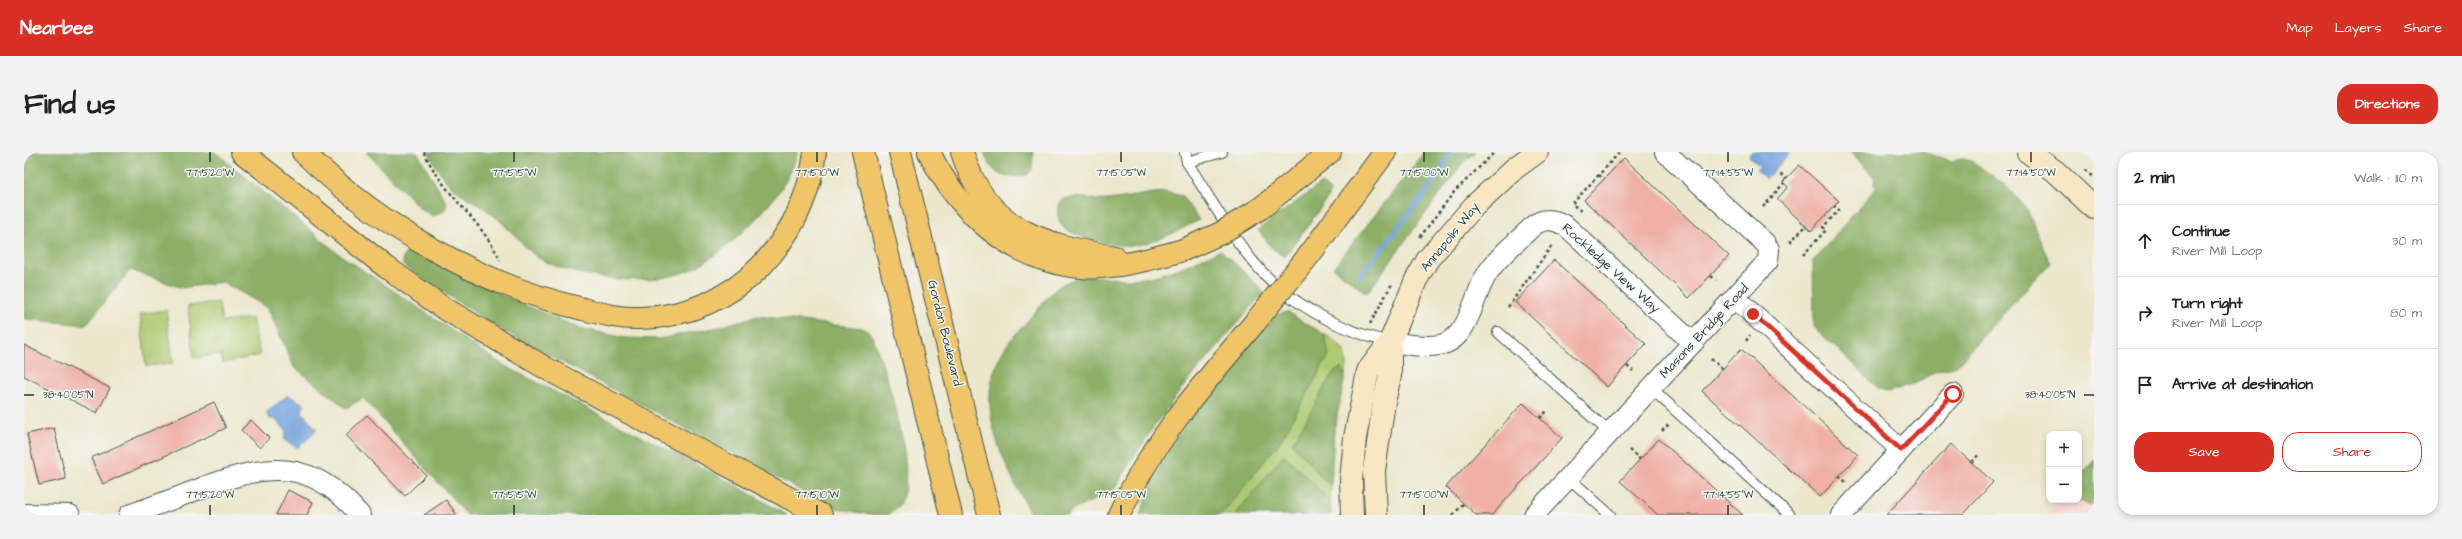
<!DOCTYPE html>
<meta charset="utf-8">
<style>
:root{--surface:#fff;--page:#f2f2f2;--text:#222;--muted:#767676;--line:#e0e0e0;--accent:#d93025}
body{margin:0;font-family:"Architects Daughter",sans-serif;background:var(--page);color:var(--text)}
.controls{position:absolute;right:12px;bottom:12px;display:grid;overflow:hidden;border-radius:8px;box-shadow:0 2px 6px #0003}
.controls button{width:36px;height:36px;display:grid;place-items:center;padding:0;border:0;border-bottom:1px solid var(--line);background:var(--surface);color:var(--text);font:20px sans-serif}
.stop{position:absolute;width:12px;height:12px;margin:-9px;border:3px solid #d93025;border-radius:50%;background:#fff}
.stop.end{background:#d93025;border-color:#fff;box-shadow:0 1px 4px #0008}
.list{margin:0;padding:0;list-style:none}
h2{display:flex;justify-content:space-between;align-items:center;height:52px;margin:0;padding:0 16px;font-size:17px}
h2 small{font-size:13px;font-weight:400;color:var(--muted)}
.list li{display:grid;grid-template-columns:26px 1fr auto;gap:12px;align-items:center;box-sizing:border-box;height:72px;padding:0 16px;border-top:1px solid var(--line)}
.list b{display:block;font-size:15px;white-space:nowrap}
.list p{margin:0;font-size:13px;white-space:nowrap;color:var(--muted)}
.list em{font-size:13px;font-style:normal;color:var(--muted)}
.actions{display:flex;gap:8px;padding:12px 16px}
.actions a{flex:1;padding:9px 0;border:1px solid var(--accent);border-radius:16px;text-align:center;font-size:14px;color:var(--accent)}
.actions .main{background:var(--accent);color:#fff}
.icon{flex:none;width:22px;height:22px;fill:none;stroke:currentColor;stroke-width:2;stroke-linecap:round;stroke-linejoin:round}
.map{position:relative;flex:none;width:2070px;height:363px;overflow:hidden;border-radius:16px}
header{display:flex;align-items:center;gap:24px;box-sizing:border-box;height:56px;padding:0 20px;background:var(--accent);color:#fff}
header strong{font-size:19px}
nav{display:flex;gap:22px;margin-inline-start:auto;font-size:14px}
.intro{display:flex;align-items:center;justify-content:space-between;box-sizing:border-box;height:96px;padding:0 24px}
h1{margin:0;font-size:28px}
.button{padding:10px 18px;border-radius:16px;background:var(--accent);color:#fff;font-size:14px;font-weight:700}
main{display:flex;gap:24px;padding:0 24px}
aside{flex:1;background:var(--surface);border-radius:16px;box-shadow:0 2px 6px #0003}
.map>svg:first-child{display:block}
.built{fill:#f7d0c9}
.green{fill:#aecb73;stroke:#668454}
.forest{fill:#8aaf65;stroke:#54764c}
.water{fill:#73a2dd;stroke:#497088}
.lines{fill:none;stroke-linecap:round;stroke-linejoin:round}
.stream{stroke:#73a2dd;stroke-width:5}
.building{fill:#efb0a6}
.lane-casing{stroke:#3e564b;stroke-width:12}
.street-casing{stroke:#3e564b;stroke-width:22}
.secondary-casing{stroke:#3e564b;stroke-width:24}
.primary-casing{stroke:#3e564b;stroke-width:24}
.highway-casing{stroke:#3e564b;stroke-width:24}
.path{stroke:#3e564b;stroke-width:2.5;stroke-dasharray:3 3;stroke-linecap:butt}
.lane{stroke:#fff;stroke-width:10}
.street{stroke:#fff;stroke-width:20}
.secondary{stroke:#f9e7c3;stroke-width:22}
.primary{stroke:#f0c469;stroke-width:22}
.highway{stroke:#f0c469;stroke-width:22}
.highway-bridge-casing{stroke:#3e564b;stroke-width:24;stroke-linecap:butt}
.highway-bridge{stroke:#f0c469;stroke-width:22}
.route{stroke:#d93025;stroke-width:5}
.ticks{fill:none;stroke:#1f3d34;stroke-width:1.5}
.labels{text-anchor:middle;dominant-baseline:central;stroke-width:3;stroke-linejoin:round;paint-order:stroke}
.street-label{font-size:13px;fill:#1f3d34;stroke:#f6f6f2}
.ticks-label{font-size:10px;text-anchor:middle;fill:#1f3d34;stroke:#f6f6f2;stroke-width:3;stroke-linejoin:round;paint-order:stroke}
</style>
<header>
<strong>Nearbee</strong>
<nav><a>Map</a><a>Layers</a><a>Share</a></nav>
</header>
<div class="intro"><h1>Find us</h1><a class="button">Directions</a></div>
<main>
<div class="map">
<svg width="2070" height="363" viewBox="0 0 2070 363">
<rect width="100%" height="100%" fill="#f6f6f2"/>
<filter id="ink" filterUnits="userSpaceOnUse"><feTurbulence type="fractalNoise" baseFrequency=".025" numOctaves="2"/><feDisplacementMap in="SourceGraphic" scale="8" xChannelSelector="R" yChannelSelector="G"/><feConvolveMatrix kernelMatrix="1 2 1 2 8 2 1 2 1" color-interpolation-filters="sRGB"/></filter>
<filter id="wash" filterUnits="userSpaceOnUse"><feTurbulence type="fractalNoise" baseFrequency=".012" numOctaves="4" result="noise"/><feDisplacementMap in="SourceGraphic" scale="16" xChannelSelector="R" yChannelSelector="G"/><feGaussianBlur stdDeviation="0.9" result="paint"/><feColorMatrix in="noise" values="0 0 0 0 0 0 0 0 0 0 0 0 0 0 0 0 0 1.4 0 .05"/><feComposite in="paint" operator="in"/></filter>
<g filter="url(#wash)">
<rect width="100%" height="100%" fill="#ece7cc"/>
<polygon class="built" points="2036,348 2054,348 2070,355 2070,363 2022,363"/>
<g class="green">
<polygon points="195,150 198,170 228,166 236,203 199,211 197,202 170,206 164,154"/>
<polygon points="142,158 149,211 122,214 116,162"/>
<path d="M1300 182C1318 193 1327 202 1321 224L1317 216 1268 291 1307 335 1306 348 1260 303 1211 363H1197L1255 291 1305 203Z"/>
</g>
<g class="forest">
<polygon points="0,0 191,0 315,102 479,213 708,331 763,363 443,363 339,246 322,256 270,215 244,156 199,130 158,136 106,118 62,173 0,167"/>
<polygon points="342,0 393,0 423,52 420,59 409,64 397,57"/>
<path d="M405 0H774C765 30 750 48 729 70 710 88 693 104 670 116 631 136 560 128 522 110 501 100 487 76 468 62 456 52 440 45 428 35 417 26 411 12 405 0Z"/>
<path d="M960 0H1009L1008 17 1003 23C978 27 970 25 960 0Z"/>
<polygon points="1401,0 1452,0 1438,12 1343,141 1309,116"/>
<polygon points="1826,0 1900,0 1927,9 1939,7 1948,9 1981,33 2003,57 2026,111 1931,215 1914,218 1892,231 1864,240 1854,236 1790,175 1789,109 1852,36 1850,25"/>
<polygon points="1295,33 1299,33 1306,39 1303,47 1261,105 1248,96 1234,78"/>
<path d="M1141 40 1158 44 1175 68C1154 79 1129 93 1104 94 1089 94 1051 85 1040 76 1036 73 1033 64 1034 59 1034 54 1036 49 1041 47 1055 42 1070 50 1084 48 1103 46 1122 41 1141 40Z"/>
<path d="M1197 98 1240 140 1158 236 1127 279 1089 339 1047 359 1044 363H1007C982 314 947 255 978 201 985 188 997 177 1006 166 1021 149 1030 132 1054 126 1071 122 1091 128 1108 127 1139 126 1169 110 1197 98Z"/>
<path d="M383 100H390L484 146 555 176 601 186 634 187 695 175 733 164 838 176 846 181 850 188C861 219 907 346 863 363 846 363 820 359 804 353L469 173 379 113V105Z"/>
<path d="M1263 160 1300 182 1305 203 1255 291 1197 363H1116C1125 340 1134 317 1146 296 1176 248 1216 204 1254 162Z"/>
<polygon points="1317,216 1321,224 1310,278 1307,335 1268,292 1310,220"/>
<polygon points="1260,303 1306,348 1307,363 1211,363"/>
<polygon points="2070,308 2070,355 2054,348 2055,326"/>
</g>
<g class="water">
<polygon points="1727,0 1765,0 1766,1 1742,27 1732,18 1736,14 1725,4"/>
<polygon points="264,243 280,252 278,260 293,278 274,296 260,288 262,279 252,267 246,267 242,261"/>
</g>
<g class="lines">
<polyline class="stream" points="1335,125 1408,33 1427,0"/>
</g>
<g id="blocks">
<g class="building">
<polygon points="1600,6 1705,104 1665,146 1560,48"/>
<polygon points="1775,13 1815,49 1787,79 1753,47 1764,35 1759,30"/>
<polygon points="1530,108 1622,192 1583,235 1491,150"/>
<polygon points="0,193 86,236 73,261 0,224"/>
<polygon points="1717,197 1834,303 1796,345 1678,239"/>
<polygon points="190,250 202,276 79,332 67,306"/>
<polygon points="1499,251 1538,286 1468,363 1452,363 1422,335"/>
<polygon points="343,263 402,323 381,344 322,283"/>
<polygon points="227,268 245,286 236,296 217,278"/>
<polygon points="30,276 42,327 15,333 3,282"/>
<polygon points="1635,287 1719,363 1634,363 1596,329"/>
<polygon points="1927,292 1969,330 1939,363 1862,363"/>
<polygon points="264,338 289,350 283,363 252,363"/>
<polygon points="422,348 433,363 400,363"/>
</g>
</g>
</g>
<g filter="url(#ink)">
<use href="#blocks" fill-opacity="0" stroke="#3e564b" stroke-width="1"/>
<g class="lines">
<g class="lane-casing">
<g id="lane">
<path d="M1161 0 1163 10C1184 43 1203 77 1227 107 1260 149 1315 179 1366 190"/>
<polyline points="1163,10 1198,0"/>
<polyline points="1474,180 1586,281"/>
<polyline points="1627,236 1766,363"/>
<polyline points="1545,326 1586,363"/>
</g>
</g>
<g class="street-casing">
<g id="street">
<polyline points="1711,146 1877,298"/>
<path d="M1366 190C1381 192 1400 196 1415 193 1446 188 1448 145 1463 122 1474 104 1494 89 1509 74 1520 65 1532 67 1543 75L1669 191"/>
<polyline points="0,362 46,363"/>
<path d="M105 363C130 354 155 345 180 335 245 311 287 306 336 363"/>
<polyline points="1510,363 1744,109 1745,97 1741,91 1641,0"/>
<polyline points="1817,363 1929,242"/>
</g>
</g>
<g class="secondary-casing">
<g id="secondary">
<polyline points="2004,0 2031,19 2070,56"/>
<polyline points="1328,363 1327,328 1331,286 1344,219 1366,190 1392,128 1404,107 1450,54 1491,16 1513,0"/>
<polyline points="1352,363 1350,319 1360,250 1366,224 1366,190"/>
</g>
</g>
<g class="primary-casing">
<g id="primary">
<polyline points="839,0 927,363"/>
<polyline points="876,0 965,363"/>
</g>
</g>
<g class="highway-casing">
<g id="highway">
<polyline points="218,0 362,115 418,155 525,218 797,363"/>
<path d="M279 0C355 74 456 133 559 157 578 162 597 167 617 166 662 165 707 146 738 113 768 81 786 43 791 0"/>
<path d="M905 0C934 60 988 109 1057 115 1086 118 1132 106 1159 98"/>
<path d="M938 0C962 79 1019 92 1091 105"/>
<polyline points="1237,56 1306,0"/>
<polyline points="1286,102 1361,0"/>
<path d="M1095 363C1128 289 1181 230 1232 169"/>
</g>
</g>
<g class="path">
<path d="M400 0C420 44 457 67 476 108"/>
<polyline points="2061,18 2070,26"/>
<polyline points="1757,22 1762,27"/>
<polyline points="1575,23 1580,27"/>
<polyline points="1739,55 1760,31"/>
<polyline points="1557,59 1548,52 1596,0"/>
<polyline points="1396,85 1430,40 1471,0"/>
<polyline points="1766,90 1782,74"/>
<polyline points="1779,103 1802,78 1799,75 1815,58 1810,54"/>
<polyline points="1687,124 1692,128"/>
<polyline points="1505,125 1510,129"/>
<polyline points="1484,155 1529,92"/>
<polyline points="1346,172 1369,130"/>
<polyline points="1722,189 1726,183"/>
<polyline points="1687,207 1699,217"/>
<polyline points="1603,214 1609,219"/>
<polyline points="1516,266 1524,258"/>
<polyline points="1638,279 1646,271"/>
<polyline points="1605,298 1616,307"/>
<polyline points="1948,310 1956,301"/>
<polyline points="1815,324 1822,330"/>
<polyline points="1429,363 1440,351"/>
</g>
<use href="#lane" class="lane"/>
<use href="#street" class="street"/>
<use href="#secondary" class="secondary"/>
<use href="#primary" class="primary"/>
<use href="#highway" class="highway"/>
<g class="highway-bridge-casing">
<g id="highway-bridge">
<polyline points="1159,98 1197,81 1237,56"/>
<polyline points="1232,169 1286,102"/>
</g>
</g>
<use href="#highway-bridge" class="highway-bridge"/>
</g>
</g>
<g class="lines" filter="url(#ink)">
<polyline class="route" points="1729,162 1877,298 1929,242"/>
</g>
<path class="ticks" d="M186 0V10M490 0V10M793 0V10M1097 0V10M1400 0V10M1704 0V10M2007 0V10M0 243H10M2060 243H2070M186 353V363M490 353V363M793 353V363M1097 353V363M1400 353V363M1704 353V363"/>
<g class="labels">
<g class="street-label">
<text transform="translate(1426 85) rotate(-51)">Annapolis Way</text>
<text transform="translate(1587 116) rotate(42)">Rockledge View Way</text>
<text transform="translate(1680 179) rotate(-47)">Masons Bridge Road</text>
<text transform="translate(921 181) rotate(76)">Gordon Boulevard</text>
</g>
</g>
<g class="ticks-label">
<text x="186" y="24">77°15'20"W</text>
<text x="490" y="24">77°15'15"W</text>
<text x="793" y="24">77°15'10"W</text>
<text x="1097" y="24">77°15'05"W</text>
<text x="1400" y="24">77°15'00"W</text>
<text x="1704" y="24">77°14'55"W</text>
<text x="2007" y="24">77°14'50"W</text>
<text x="44" y="246">38°40'05"N</text>
<text x="2026" y="246">38°40'05"N</text>
<text x="186" y="346">77°15'20"W</text>
<text x="490" y="346">77°15'15"W</text>
<text x="793" y="346">77°15'10"W</text>
<text x="1097" y="346">77°15'05"W</text>
<text x="1400" y="346">77°15'00"W</text>
<text x="1704" y="346">77°14'55"W</text>
</g>
</svg>
<div class="controls">
<button>+</button>
<button>−</button>
</div>
<div class="stop" style="left:1929px;top:242px"></div>
<div class="stop end" style="left:1729px;top:162px"></div>
</div>
<aside>
<h2>2 min<small>Walk · 110 m</small></h2>
<ul class="list">
<li><svg class="icon" aria-label="ahead" viewBox="0 0 24 24"><path d="M12 20V5M6 11l6-6 6 6"/></svg><div><b>Continue</b><p>River Mill Loop</p></div><em>30 m</em></li>
<li><svg class="icon" aria-label="right" viewBox="0 0 24 24"><path d="M7 20v-9h11M14 6l5 5-5 5"/></svg><div><b>Turn right</b><p>River Mill Loop</p></div><em>80 m</em></li>
<li><svg class="icon" aria-label="arrive" viewBox="0 0 24 24"><path d="M6 21V4h12l-3 4 3 4H6"/></svg><div><b>Arrive at destination</b></div></li>
</ul>
<div class="actions"><a class="main">Save</a><a>Share</a></div>
</aside>
</main>
